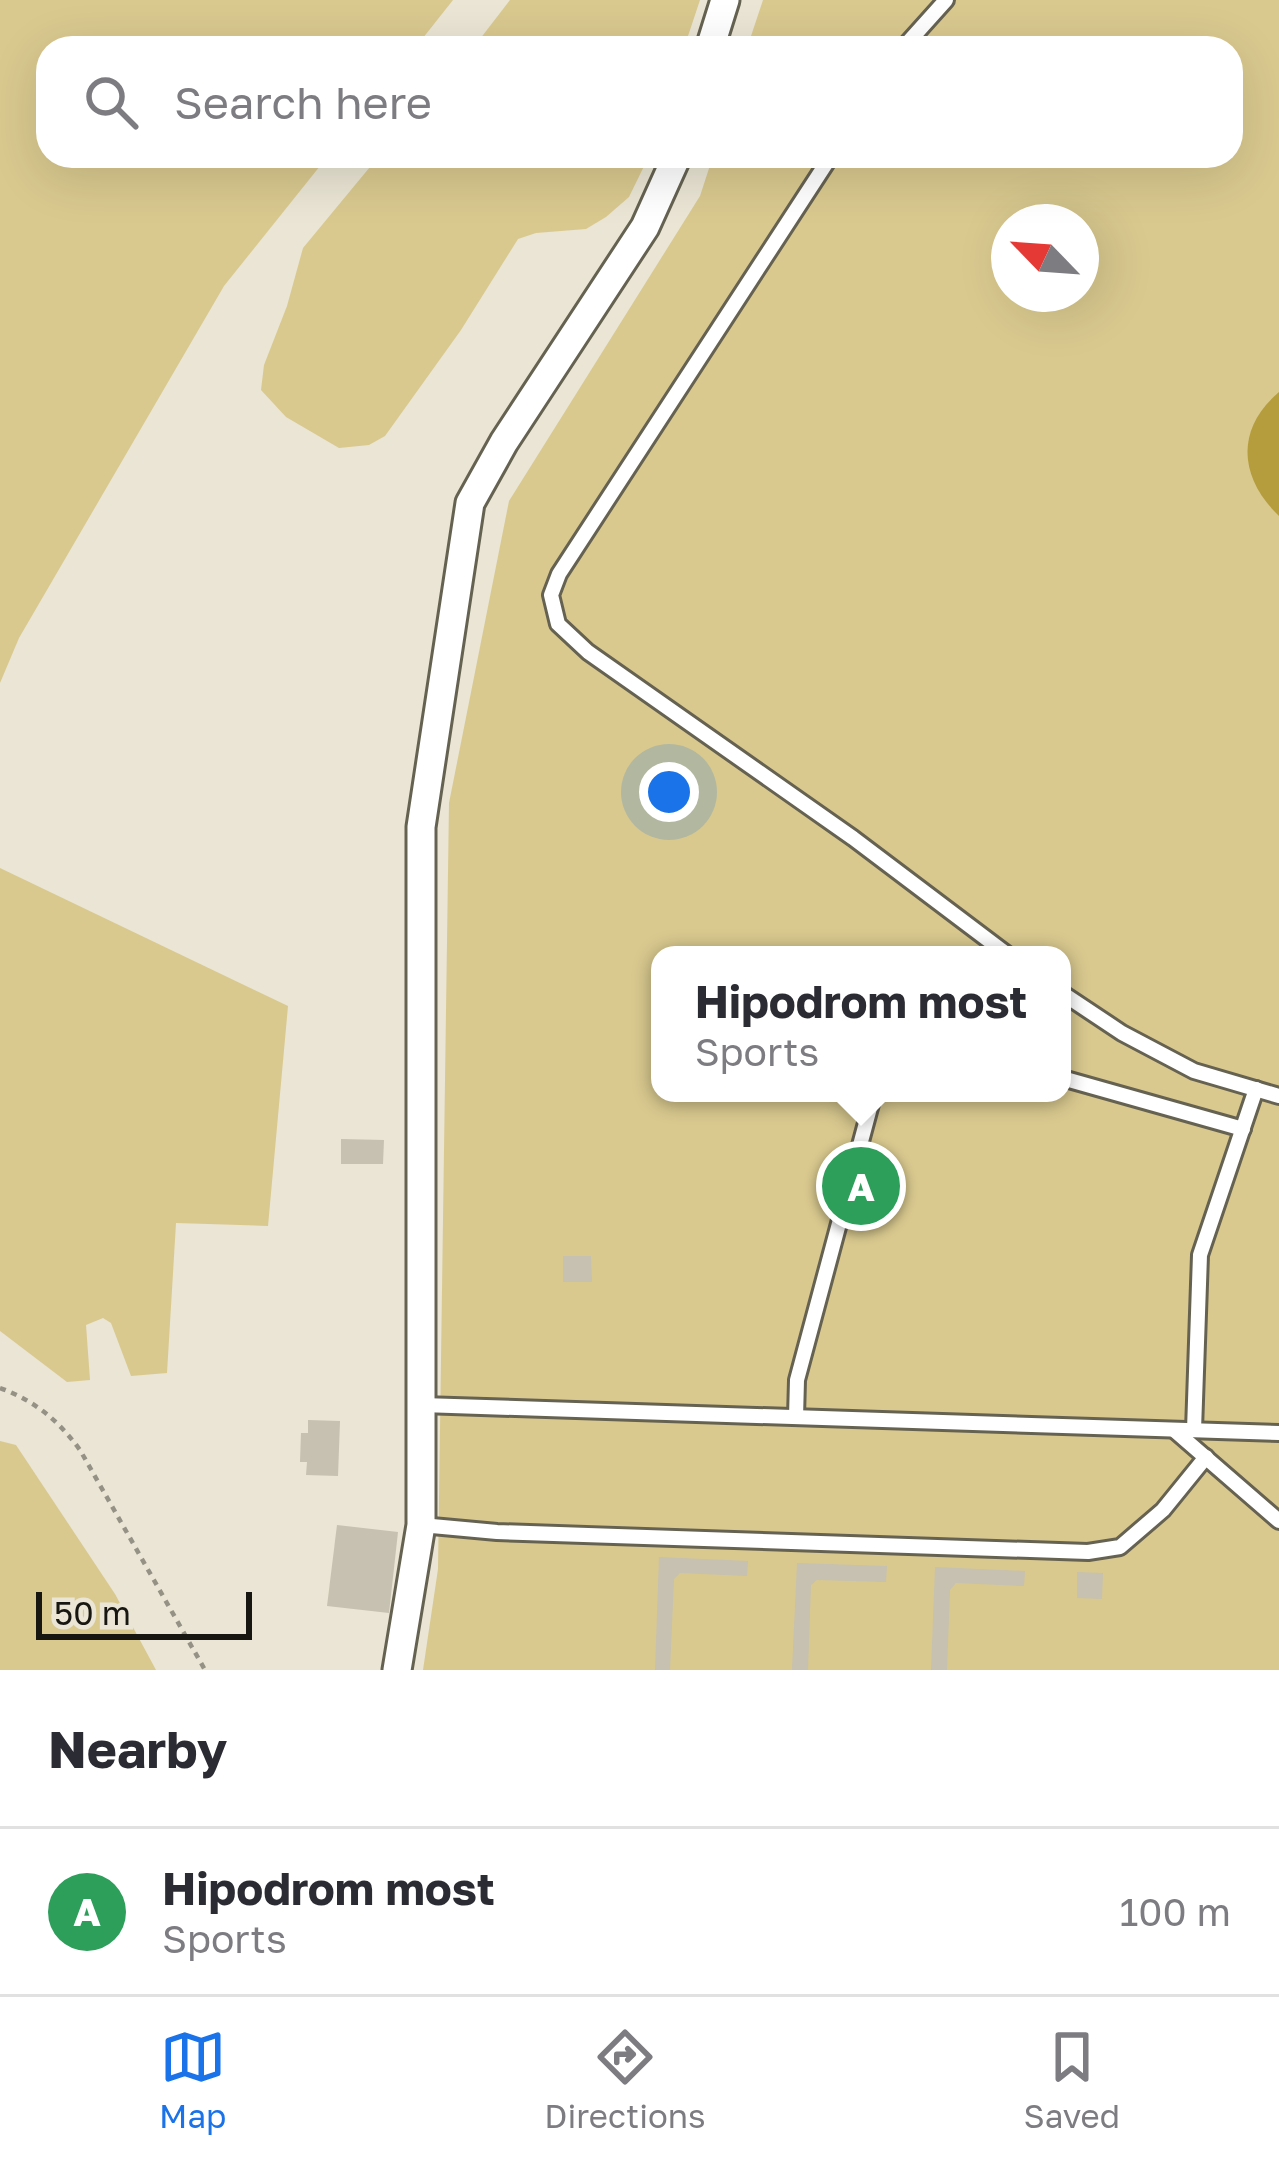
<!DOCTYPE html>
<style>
:root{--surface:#fff;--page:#f2f2f3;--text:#2b2b33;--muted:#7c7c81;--line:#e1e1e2;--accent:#1a73e8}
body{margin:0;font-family:"Golos Text",sans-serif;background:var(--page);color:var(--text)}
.compass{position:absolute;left:991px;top:204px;width:108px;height:108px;border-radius:50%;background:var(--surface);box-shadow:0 12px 48px #0002;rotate:295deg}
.scale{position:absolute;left:36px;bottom:30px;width:216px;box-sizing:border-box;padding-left:12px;border:6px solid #171610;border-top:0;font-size:33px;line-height:42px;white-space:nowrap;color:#171610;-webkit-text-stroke:9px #eae5d4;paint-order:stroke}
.you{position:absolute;left:669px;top:792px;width:42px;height:42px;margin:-30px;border:9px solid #fff;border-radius:50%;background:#1a73e8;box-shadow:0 0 0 18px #1a73e833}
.badge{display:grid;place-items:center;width:78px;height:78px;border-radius:50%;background:var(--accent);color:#fff;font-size:39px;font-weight:700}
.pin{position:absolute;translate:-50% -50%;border:6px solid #fff;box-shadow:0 3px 12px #0006}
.popup{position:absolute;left:651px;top:946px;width:420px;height:156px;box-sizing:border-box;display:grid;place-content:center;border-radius:24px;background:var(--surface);filter:drop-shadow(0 3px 9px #0005);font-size:39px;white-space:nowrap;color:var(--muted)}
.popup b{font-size:45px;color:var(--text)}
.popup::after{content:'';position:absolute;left:50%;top:100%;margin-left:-24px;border:24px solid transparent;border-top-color:var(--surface)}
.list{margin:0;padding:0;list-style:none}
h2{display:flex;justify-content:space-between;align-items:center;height:156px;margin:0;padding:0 48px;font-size:51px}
h2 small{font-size:39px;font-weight:400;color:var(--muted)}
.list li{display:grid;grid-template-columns:78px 1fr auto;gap:36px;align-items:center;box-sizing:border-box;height:168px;padding:0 48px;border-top:3px solid var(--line)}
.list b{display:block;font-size:45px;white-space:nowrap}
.list p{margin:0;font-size:39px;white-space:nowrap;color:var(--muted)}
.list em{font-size:39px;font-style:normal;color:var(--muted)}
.icon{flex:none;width:66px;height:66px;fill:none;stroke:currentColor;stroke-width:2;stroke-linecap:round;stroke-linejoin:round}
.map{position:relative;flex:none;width:1279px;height:1670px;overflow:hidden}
.search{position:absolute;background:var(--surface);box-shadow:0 12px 48px #0002;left:36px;right:36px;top:36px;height:132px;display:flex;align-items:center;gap:30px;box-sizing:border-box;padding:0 42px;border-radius:36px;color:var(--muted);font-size:45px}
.sheet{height:324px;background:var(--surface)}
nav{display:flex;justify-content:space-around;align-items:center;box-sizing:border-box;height:168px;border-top:3px solid var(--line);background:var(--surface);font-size:33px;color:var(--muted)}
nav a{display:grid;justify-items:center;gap:6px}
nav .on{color:var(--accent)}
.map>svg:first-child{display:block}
.green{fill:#d9c98f;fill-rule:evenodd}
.water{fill:#b59d3e}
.building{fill:#c6c1b0}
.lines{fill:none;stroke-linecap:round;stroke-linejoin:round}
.lane-casing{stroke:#666252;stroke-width:20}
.street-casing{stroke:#666252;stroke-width:33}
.path{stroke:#959185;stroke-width:4.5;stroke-dasharray:6 6;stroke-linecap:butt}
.lane{stroke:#fff;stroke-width:14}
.street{stroke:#fff;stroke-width:27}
</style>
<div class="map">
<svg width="1279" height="1670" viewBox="0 0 1279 1670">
<rect width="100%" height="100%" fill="#eae5d4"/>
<g class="green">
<polygon points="0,0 453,0 415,48 48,48 48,156 328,156 224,286 19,638 0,683"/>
<polygon points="510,0 700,0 684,48 473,48"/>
<path d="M763 0H1279V1670H423L438 1569 449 803 509 501 700 196 713 156H1231V48H747ZM1009 222H1081V294H1009ZM660 955H1062V1093H660Z"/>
<polygon points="379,156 649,156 629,197 606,217 586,229 536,233 518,239 461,330 385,436 369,445 339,448 286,417 261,390 264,365 287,306 303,248"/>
<polygon points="0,868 288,1006 268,1226 176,1223 167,1373 131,1376 111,1323 103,1318 86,1325 90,1380 67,1382 0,1331"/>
<polygon points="0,1441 16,1445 115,1594 156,1670 0,1670"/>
</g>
<path class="water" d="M1279 392V516C1239 478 1235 429 1279 392Z"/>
<g class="building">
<polygon points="341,1139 384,1140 383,1164 341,1164"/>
<polygon points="563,1256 591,1256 592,1282 563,1282"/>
<polygon points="308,1420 340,1421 338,1476 306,1475 307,1462 300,1462 301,1433 308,1433"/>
<polygon points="337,1525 398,1532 389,1613 327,1606"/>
<polygon points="659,1557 748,1561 747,1576 680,1573 674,1579 670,1670 655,1670"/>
<polygon points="797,1563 887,1566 886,1582 817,1580 811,1585 808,1670 792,1670"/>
<polygon points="935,1567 1025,1571 1024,1586 956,1583 950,1590 947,1670 931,1670"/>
<polygon points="1077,1572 1103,1573 1102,1599 1077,1598"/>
</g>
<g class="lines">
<g class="lane-casing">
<g id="lane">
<polyline points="903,48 946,0"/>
<polyline points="831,156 559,574 551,595 558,624 588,652 853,838 1008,955"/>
<polyline points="1062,993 1122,1033 1194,1071 1279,1096"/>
<polyline points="1062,1078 1243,1129"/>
<polyline points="422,1405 1279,1433"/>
<polyline points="796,1417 797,1380 874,1093"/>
<polyline points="1174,1430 1279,1521"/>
<polyline points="1194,1430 1200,1255 1256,1089"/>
<polyline points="421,1525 497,1532 1088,1552 1120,1547 1163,1510 1206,1457"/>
</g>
</g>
<g class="street-casing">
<g id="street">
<polyline points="710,48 725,0"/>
<polyline points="397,1670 421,1525 421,827 470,503 504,442 645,227 677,156"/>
</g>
</g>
<path class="path" d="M0 1388C35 1401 58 1420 80 1450L205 1670"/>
<use href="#lane" class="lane"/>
<use href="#street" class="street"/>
</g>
</svg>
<svg class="compass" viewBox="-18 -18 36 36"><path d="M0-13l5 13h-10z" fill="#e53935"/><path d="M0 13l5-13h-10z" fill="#7c7c81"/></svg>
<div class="scale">50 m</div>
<div class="you"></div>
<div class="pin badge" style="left:861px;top:1186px;background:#2e9e5b">A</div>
<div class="popup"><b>Hipodrom most</b>Sports</div>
<div class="search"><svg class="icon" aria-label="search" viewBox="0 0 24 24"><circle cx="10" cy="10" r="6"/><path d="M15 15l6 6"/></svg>Search here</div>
</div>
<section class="sheet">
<h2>Nearby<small></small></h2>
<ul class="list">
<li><span class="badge" style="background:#2e9e5b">A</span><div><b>Hipodrom most</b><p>Sports</p></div><em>100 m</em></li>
</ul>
</section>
<nav>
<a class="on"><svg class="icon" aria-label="map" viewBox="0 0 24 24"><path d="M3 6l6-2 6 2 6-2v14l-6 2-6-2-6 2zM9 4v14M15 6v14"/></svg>Map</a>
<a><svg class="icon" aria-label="directions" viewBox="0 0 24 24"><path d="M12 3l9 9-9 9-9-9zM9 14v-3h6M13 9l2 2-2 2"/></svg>Directions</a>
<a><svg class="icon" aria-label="saved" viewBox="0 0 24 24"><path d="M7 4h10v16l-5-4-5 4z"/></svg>Saved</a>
</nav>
